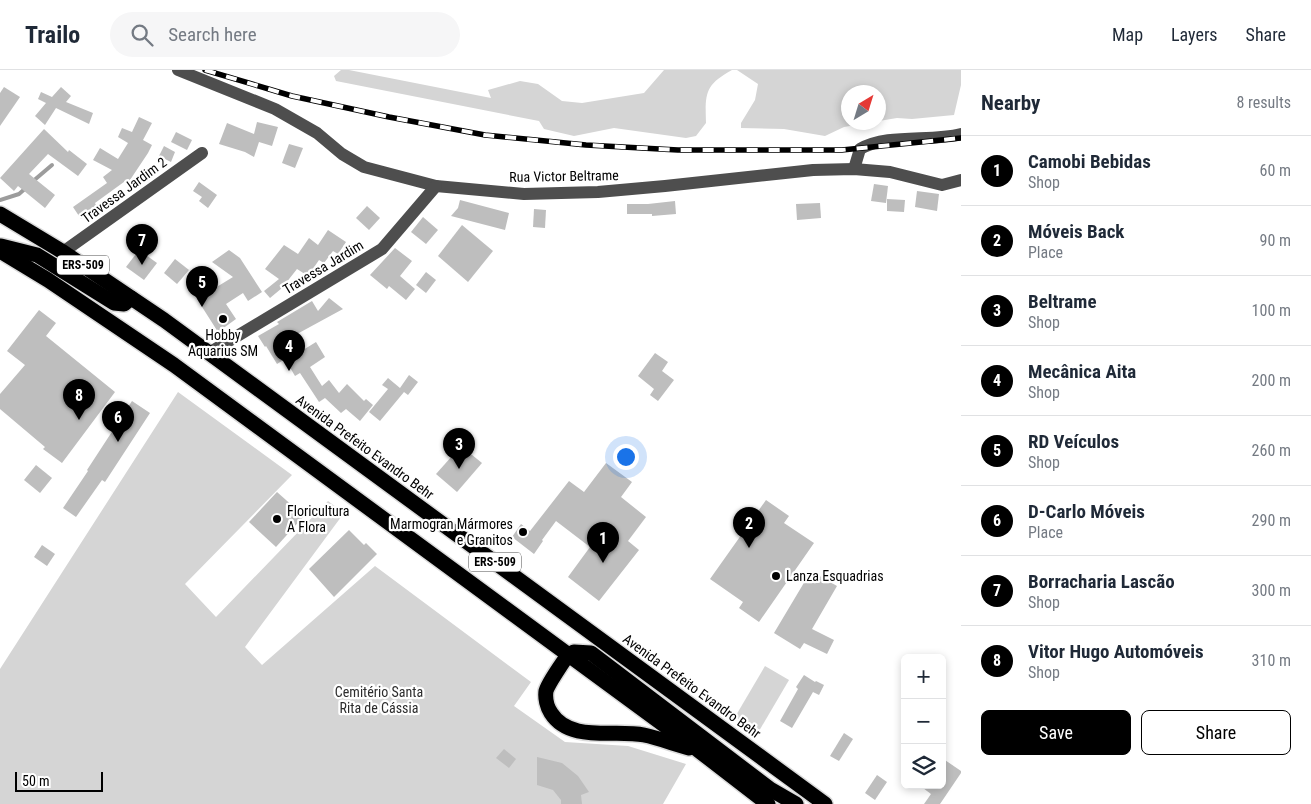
<!DOCTYPE html>
<meta charset="utf-8">
<style>
:root{--surface:#fff;--page:#f6f6f7;--text:#1f2937;--muted:#747a83;--line:#e0e1e3;--accent:#000}
body{margin:0;font-family:"Roboto Condensed",sans-serif;background:var(--page);color:var(--text)}
.controls{position:absolute;right:15px;bottom:15px;display:grid;overflow:hidden;border-radius:8px;box-shadow:0 2px 8px #0003}
.controls button{width:45px;height:45px;display:grid;place-items:center;padding:0;border:0;border-bottom:1px solid var(--line);background:var(--surface);color:var(--text);font:25px sans-serif}
.compass{position:absolute;left:841px;top:15px;width:45px;height:45px;border-radius:50%;background:var(--surface);box-shadow:0 2px 8px #0003;rotate:38deg}
.scale{position:absolute;left:15px;bottom:12px;width:88px;box-sizing:border-box;padding-left:5px;border:2px solid #000;border-top:0;font-size:14px;line-height:18px;white-space:nowrap;color:#000;-webkit-text-stroke:4px #fff;paint-order:stroke}
.you{position:absolute;left:625px;top:386px;width:18px;height:18px;margin:-12px;border:4px solid #fff;border-radius:50%;background:#1a73e8;box-shadow:0 0 0 8px #1a73e833}
.badge{display:grid;place-items:center;width:32px;height:32px;border-radius:50%;background:var(--accent);color:#fff;font-size:16px;font-weight:700}
.pin{position:absolute;translate:-50% -41px;filter:drop-shadow(0 1px 2px #0008)}
.pin::after{content:'';position:absolute;top:26px;width:18px;height:15px;background:inherit;clip-path:polygon(0 0,100% 0,50% 100%)}
.list{margin:0;padding:0;list-style:none}
h2{display:flex;justify-content:space-between;align-items:center;height:65px;margin:0;padding:0 20px;font-size:21px}
h2 small{font-size:16px;font-weight:400;color:var(--muted)}
.list li{display:grid;grid-template-columns:32px 1fr auto;gap:15px;align-items:center;box-sizing:border-box;height:70px;padding:0 20px;border-top:1px solid var(--line)}
.list b{display:block;font-size:19px;white-space:nowrap}
.list p{margin:0;font-size:16px;white-space:nowrap;color:var(--muted)}
.list em{font-size:16px;font-style:normal;color:var(--muted)}
.actions{display:flex;gap:10px;padding:15px 20px}
.actions a{flex:1;padding:11px 0;border:1px solid var(--accent);border-radius:8px;text-align:center;font-size:18px;color:var(--accent)}
.actions .main{background:var(--accent);color:#fff}
.icon{flex:none;width:28px;height:28px;fill:none;stroke:currentColor;stroke-width:2;stroke-linecap:round;stroke-linejoin:round}
.map{position:relative;flex:none;width:961px;height:734px;overflow:hidden}
header{display:flex;align-items:center;gap:30px;box-sizing:border-box;height:70px;padding:0 25px;background:var(--surface);border-bottom:1px solid var(--line)}
header strong{font-size:24px}
nav{display:flex;gap:28px;margin-inline-start:auto;font-size:18px}
.search{width:350px;height:45px;background:var(--page);display:flex;align-items:center;gap:12px;box-sizing:border-box;padding:0 18px;border-radius:28px;color:var(--muted);font-size:19px}
main{display:flex}
aside{flex:1;background:var(--surface)}
.map>svg:first-child{display:block}
.green{fill:#d5d5d5}
.lines{fill:none;stroke-linecap:round;stroke-linejoin:round}
.stream{stroke:#9c9c9c;stroke-width:4}
.building{fill:#bebebe}
.highway-casing{stroke:#dbdbdb;stroke-width:18}
.minor{stroke:#4e4e4e;stroke-width:12}
.highway{stroke:#000;stroke-width:15}
.rail-casing{stroke:#000;stroke-width:5.5}
.rail{stroke:#fff;stroke-width:4;stroke-dasharray:11;stroke-linecap:butt}
.poi-dot{fill:#000;stroke:#fff;stroke-width:2}
.labels{text-anchor:middle;dominant-baseline:central;stroke-width:4.5;stroke-linejoin:round;paint-order:stroke}
.shield{fill:#fff;stroke:#4c4c4c;stroke-width:1}
.shield-label{font-size:12px;font-weight:bold;fill:#000}
.street-label{font-size:14px;fill:#000;stroke:#fff}
.poi-label{font-size:14px;fill:#000;stroke:#fff;text-anchor:start}
.park-label{font-size:14px;fill:#2c2c2c;stroke:#fff}
</style>
<header>
<strong>Trailo</strong>
<div class="search"><svg class="icon" aria-label="search" viewBox="0 0 24 24"><circle cx="10" cy="10" r="6"/><path d="M15 15l6 6"/></svg>Search here</div>
<nav><a>Map</a><a>Layers</a><a>Share</a></nav>
</header>
<main>
<div class="map">
<svg width="961" height="734" viewBox="0 0 961 734">
<rect width="100%" height="100%" fill="#fff"/>
<g class="green">
<path d="M341 0H349L491 28 488 20 520 11 538 14 562 31 582 33 644 23 664 0H732C705 15 705 23 706 53L696 66 686 68 614 58 574 66 544 59 539 51 336 11 334 6Z"/>
<polygon points="737,0 961,0 961,15 954,45 912,49 897,48 879,51 878,22 848,22 848,52 868,53 844,57 825,66 784,59 741,58 741,53 755,30 758,14"/>
<polygon points="178,322 292,405 185,514 216,547 328,431 344,443 245,577 262,595 375,496 531,612 514,636 565,672 628,676 686,694 663,734 0,734 0,599"/>
<polygon points="765,596 789,610 759,661 735,647"/>
</g>
<g class="lines">
<g class="stream">
<polyline points="32,112 52,95"/>
<polyline points="0,130 19,124 27,117"/>
</g>
</g>
<g class="building">
<polygon points="4,17 20,27 0,56 0,23"/>
<polygon points="61,17 71,26 66,32 93,43 89,54 56,38 45,55 35,46 46,33 38,29 41,22 52,27"/>
<polygon points="139,47 152,53 143,70 152,75 148,83 130,110 128,109 95,133 97,137 81,149 73,137 107,113 103,107 112,100 93,90 100,78 118,89 128,73 118,67 122,58 132,62"/>
<polygon points="257,52 278,57 272,76 259,72 254,87 245,82 219,74 227,53 254,64"/>
<polygon points="44,59 68,82 69,80 87,94 78,106 48,84 29,104 55,125 45,138 18,116 14,121 0,108"/>
<polygon points="176,62 192,70 187,80 171,72"/>
<polygon points="289,74 303,78 295,98 282,93"/>
<polygon points="164,76 175,82 171,92 159,86"/>
<polygon points="199,112 217,125 208,138 199,131 202,127 193,121"/>
<polygon points="874,114 888,116 886,133 871,131"/>
<polygon points="917,121 939,124 937,141 915,137"/>
<polygon points="887,129 905,130 904,142 887,141"/>
<polygon points="460,130 509,143 505,160 451,146 458,138"/>
<polygon points="675,131 676,144 652,146 652,144 627,144 627,134 648,134"/>
<polygon points="820,133 821,148 797,150 796,134"/>
<polygon points="367,136 380,148 369,160 356,148"/>
<polygon points="534,139 546,140 545,158 533,157"/>
<polygon points="423,147 438,160 426,174 411,162"/>
<polygon points="462,155 493,181 468,212 438,186"/>
<polygon points="328,160 346,172 338,184 333,181 324,193 319,190 308,206 297,199 282,218 270,228 264,221 279,209 265,199 284,175 298,184 309,168 318,175"/>
<polygon points="395,178 412,191 400,206 415,219 406,230 389,216 387,219 370,205"/>
<polygon points="139,180 157,193 144,210 126,197"/>
<polygon points="229,180 240,188 262,222 248,231 243,223 226,234 236,249 218,262 197,229 233,207 212,192"/>
<polygon points="175,189 189,200 177,214 164,203"/>
<polygon points="426,202 436,210 426,223 416,215"/>
<polygon points="329,228 343,239 286,270 295,285 316,272 325,287 310,297 322,316 329,310 339,323 347,314 364,331 366,329 373,335 360,351 346,339 341,343 325,328 319,332 300,303 295,306 285,289 277,294 266,276 265,277 258,266 279,254 277,252 312,231 318,241"/>
<polygon points="39,240 56,253 46,266 115,322 62,393 43,379 45,377 0,339 0,324 25,295 7,281"/>
<polygon points="655,283 668,292 662,301 674,310 658,331 650,325 654,319 638,306"/>
<polygon points="409,305 418,312 408,325 404,322 380,351 369,342 388,319 382,315 388,308 400,318"/>
<polygon points="132,331 150,343 105,412 102,410 76,447 63,438 88,401 87,400"/>
<polygon points="461,376 482,393 457,422 436,404"/>
<polygon points="606,393 632,412 621,427 646,447 628,471 639,480 599,531 568,507 590,477 556,451 542,470 543,471 534,484 512,467 521,454 530,461 569,411 584,422"/>
<polygon points="36,395 52,408 40,423 24,410"/>
<polygon points="277,422 304,446 276,477 249,452"/>
<polygon points="766,430 789,446 784,453 814,473 759,552 739,538 743,532 710,509"/>
<polygon points="349,460 364,475 366,473 377,484 334,527 309,499"/>
<polygon points="42,475 55,484 47,496 34,487"/>
<polygon points="811,501 837,516 812,559 834,570 827,584 804,573 800,579 774,563"/>
<polygon points="804,605 815,612 816,611 824,615 819,625 813,622 792,658 780,651 798,619 796,617"/>
<polygon points="844,663 853,669 839,691 830,686"/>
<polygon points="504,679 516,689 509,698 496,688"/>
<polygon points="537,687 562,693 578,706 589,722 581,725 582,734 561,734 561,730 553,720 537,715"/>
<polygon points="942,688 961,701 961,703 940,734 924,734 931,724 919,715 942,715"/>
<polygon points="877,705 887,712 875,730 865,723"/>
</g>
<g class="lines">
<g class="highway-casing">
<g id="highway">
<polyline points="0,144 63,182 164,250 825,734"/>
<polyline points="1,176 37,185 114,233 124,234 131,228"/>
<polyline points="0,181 48,210 174,295 698,680 768,734"/>
<path d="M689 678C674 674 659 668 644 665 615 659 570 673 551 643 547 637 545 628 546 621 548 614 563 592 568 585L574 582 591 583 770 719 796 734"/>
</g>
</g>
<g class="minor">
<polyline points="178,0 275,39 317,63 342,84 364,97 436,116 524,124 598,122 665,116 813,100 854,99 890,102 942,115 961,110"/>
<path d="M854 99 860 79C888 63 930 72 961 64"/>
<polyline points="63,182 202,83"/>
<polyline points="209,283 382,179 436,116"/>
</g>
<use href="#highway" class="highway"/>
<g class="rail-casing">
<polyline id="rail" points="205,0 292,26 389,47 485,65 586,75 678,80 842,80 961,68"/>
</g>
<use href="#rail" class="rail"/>
</g>
<g class="poi-dot">
<circle cx="223" cy="249" r="5"/>
<circle cx="277" cy="449" r="5"/>
<circle cx="523" cy="462" r="5"/>
<circle cx="776" cy="506" r="5"/>
</g>
<g class="labels">
<g class="shield">
<rect x="57" y="185.5" width="52" height="19" rx="4"/>
<rect x="469" y="482.5" width="52" height="19" rx="4"/>
</g>
<g class="shield-label">
<text x="83" y="195">ERS-509</text>
<text x="495" y="492">ERS-509</text>
</g>
<g class="street-label">
<text transform="translate(564 106) rotate(-1)">Rua Victor Beltrame</text>
<text transform="translate(124 120) rotate(-36)">Travessa Jardim 2</text>
<text transform="translate(323 197) rotate(-31)">Travessa Jardim</text>
<text transform="translate(365 377) rotate(36)">Avenida Prefeito Evandro Behr</text>
<text transform="translate(692 616) rotate(36)">Avenida Prefeito Evandro Behr</text>
</g>
<g class="poi-label">
<text x="223" y="265" text-anchor="middle">Hobby<tspan x="223" dy="16">Aquarius SM</tspan></text>
<text x="287" y="441">Floricultura<tspan x="287" dy="16">A Flora</tspan></text>
<text x="513" y="454" text-anchor="end">Marmogran Mármores<tspan x="513" dy="16">e Granitos</tspan></text>
<text x="786" y="506">Lanza Esquadrias</text>
</g>
<g class="park-label">
<text x="379" y="622">Cemitério Santa<tspan x="379" dy="16">Rita de Cássia</tspan></text>
</g>
</g>
</svg>
<div class="controls">
<button>+</button>
<button>−</button>
<button><svg class="icon" aria-label="layers" viewBox="0 0 24 24"><path d="M12 4l9 5-9 5-9-5zM3 14l9 5 9-5"/></svg></button>
</div>
<svg class="compass" viewBox="-18 -18 36 36"><path d="M0-13l5 13h-10z" fill="#e53935"/><path d="M0 13l5-13h-10z" fill="#747a83"/></svg>
<div class="scale">50 m</div>
<div class="you"></div>
<div class="pin badge" style="left:603px;top:493px">1</div>
<div class="pin badge" style="left:749px;top:478px">2</div>
<div class="pin badge" style="left:459px;top:399px">3</div>
<div class="pin badge" style="left:289px;top:301px">4</div>
<div class="pin badge" style="left:202px;top:237px">5</div>
<div class="pin badge" style="left:118px;top:372px">6</div>
<div class="pin badge" style="left:142px;top:195px">7</div>
<div class="pin badge" style="left:79px;top:350px">8</div>
</div>
<aside>
<h2>Nearby<small>8 results</small></h2>
<ul class="list">
<li><span class="badge">1</span><div><b>Camobi Bebidas</b><p>Shop</p></div><em>60 m</em></li>
<li><span class="badge">2</span><div><b>Móveis Back</b><p>Place</p></div><em>90 m</em></li>
<li><span class="badge">3</span><div><b>Beltrame</b><p>Shop</p></div><em>100 m</em></li>
<li><span class="badge">4</span><div><b>Mecânica Aita</b><p>Shop</p></div><em>200 m</em></li>
<li><span class="badge">5</span><div><b>RD Veículos</b><p>Shop</p></div><em>260 m</em></li>
<li><span class="badge">6</span><div><b>D-Carlo Móveis</b><p>Place</p></div><em>290 m</em></li>
<li><span class="badge">7</span><div><b>Borracharia Lascão</b><p>Shop</p></div><em>300 m</em></li>
<li><span class="badge">8</span><div><b>Vitor Hugo Automóveis</b><p>Shop</p></div><em>310 m</em></li>
</ul>
<div class="actions"><a class="main">Save</a><a>Share</a></div>
</aside>
</main>
